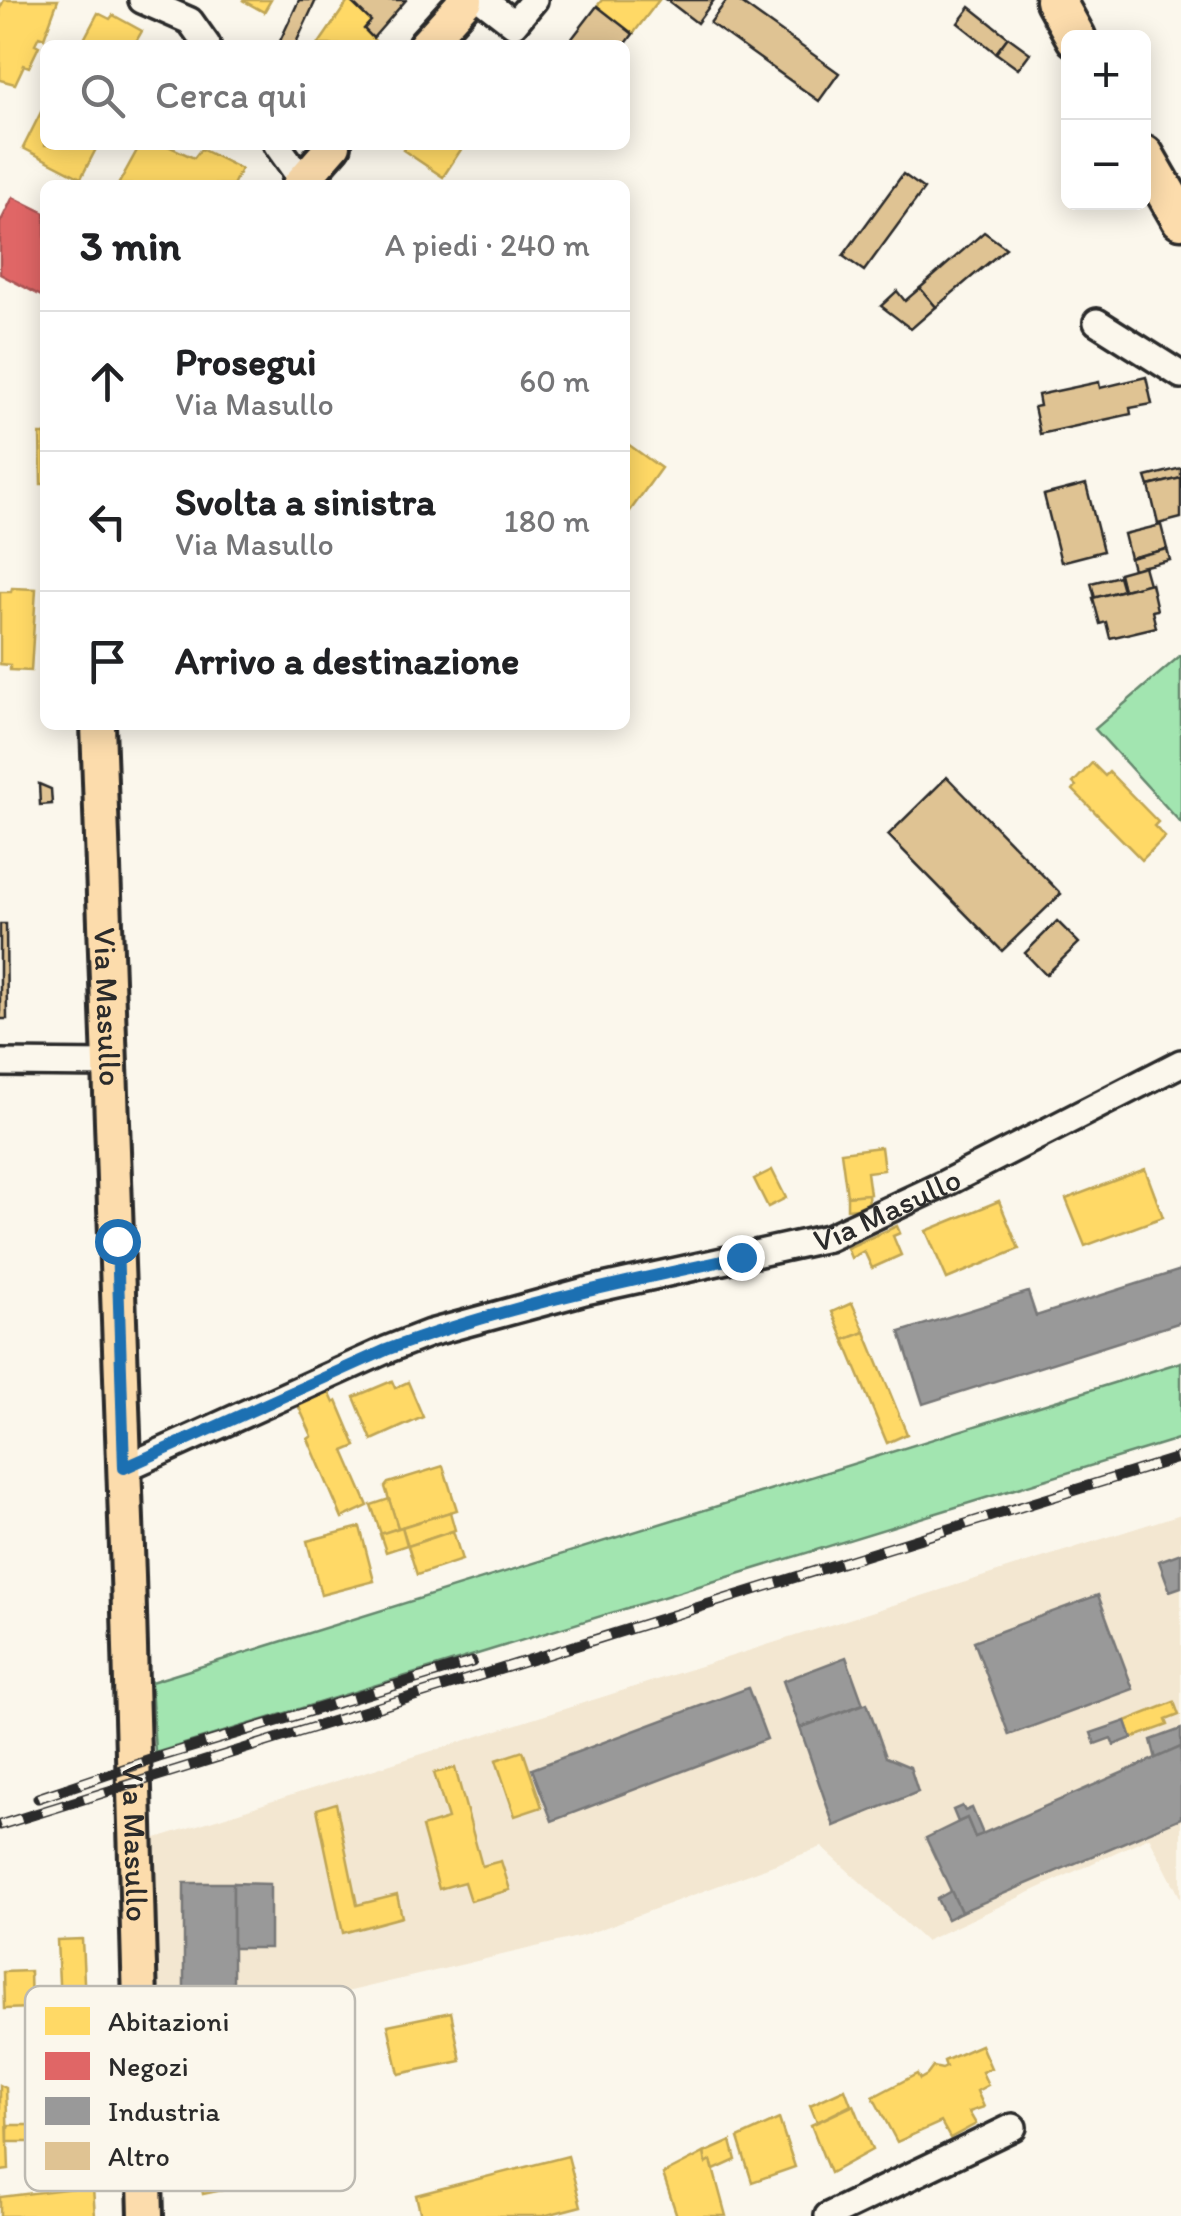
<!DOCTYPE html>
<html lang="it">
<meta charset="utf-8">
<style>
:root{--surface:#fff;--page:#f6f6f6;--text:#202124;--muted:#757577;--line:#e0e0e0}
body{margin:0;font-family:Itim,sans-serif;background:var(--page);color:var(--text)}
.controls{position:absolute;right:30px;top:30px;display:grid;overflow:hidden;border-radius:15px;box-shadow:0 5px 25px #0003}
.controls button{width:90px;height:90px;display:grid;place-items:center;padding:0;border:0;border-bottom:2px solid var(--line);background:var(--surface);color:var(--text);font:50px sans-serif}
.stop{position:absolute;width:30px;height:30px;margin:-22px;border:8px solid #1f6fb2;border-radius:50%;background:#fff}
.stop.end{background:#1f6fb2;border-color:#fff;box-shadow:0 2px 10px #0008}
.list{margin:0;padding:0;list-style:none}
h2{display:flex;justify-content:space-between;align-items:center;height:130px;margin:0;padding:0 40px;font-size:42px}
h2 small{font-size:32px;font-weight:400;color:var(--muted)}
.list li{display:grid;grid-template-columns:65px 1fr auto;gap:30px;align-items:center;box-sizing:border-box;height:140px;padding:0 40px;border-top:2px solid var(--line)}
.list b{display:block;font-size:38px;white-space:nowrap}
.list p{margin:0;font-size:32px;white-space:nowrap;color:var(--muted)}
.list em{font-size:32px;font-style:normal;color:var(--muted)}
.icon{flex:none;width:55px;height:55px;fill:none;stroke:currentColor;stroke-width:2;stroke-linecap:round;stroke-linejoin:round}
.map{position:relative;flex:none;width:1181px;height:2216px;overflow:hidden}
.search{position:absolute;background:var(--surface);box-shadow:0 5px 25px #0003;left:40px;top:40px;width:590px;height:110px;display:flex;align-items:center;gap:25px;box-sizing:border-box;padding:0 35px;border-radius:15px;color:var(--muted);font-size:38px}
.panel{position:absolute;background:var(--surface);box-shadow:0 5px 25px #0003;left:40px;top:180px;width:590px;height:550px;border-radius:15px}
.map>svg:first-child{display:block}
.built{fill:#f3e7d1}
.green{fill:#a2e5b0;stroke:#66886e;stroke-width:2.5}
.homes{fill:#ffd966;stroke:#bfa554;stroke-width:2.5}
.shops{fill:#e06666;stroke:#aa5454;stroke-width:2.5}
.industry{fill:#999;stroke:#787878;stroke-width:2.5}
.building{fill:#dfc393;stroke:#2b2b2b;stroke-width:2.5}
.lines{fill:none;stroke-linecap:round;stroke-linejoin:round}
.minor-casing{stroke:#2b2b2b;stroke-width:32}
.major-casing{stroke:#2b2b2b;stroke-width:40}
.highway-casing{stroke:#2b2b2b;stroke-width:45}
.minor{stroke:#fbf7ec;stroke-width:25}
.major{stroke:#fcdcac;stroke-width:32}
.highway{stroke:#fcdcac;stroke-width:38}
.rail-casing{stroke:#2b2b2b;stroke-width:11}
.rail{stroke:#fbf7ec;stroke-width:8;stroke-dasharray:22;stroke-linecap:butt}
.route{stroke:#1f6fb2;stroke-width:12}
.labels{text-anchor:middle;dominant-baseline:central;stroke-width:10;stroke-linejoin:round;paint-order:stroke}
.street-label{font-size:32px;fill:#2b2b2b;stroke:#fbf7ec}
.key{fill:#fbf7ec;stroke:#bdbab2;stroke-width:2.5}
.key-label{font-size:28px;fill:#2b2b2b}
</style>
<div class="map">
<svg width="1181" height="2216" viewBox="0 0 1181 2216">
<rect width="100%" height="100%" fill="#fbf7ec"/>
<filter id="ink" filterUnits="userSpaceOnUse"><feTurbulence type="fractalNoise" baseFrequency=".01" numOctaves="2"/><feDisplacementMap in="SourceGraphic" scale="20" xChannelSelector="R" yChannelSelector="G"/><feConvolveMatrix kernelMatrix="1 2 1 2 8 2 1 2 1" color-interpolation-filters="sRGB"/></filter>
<g filter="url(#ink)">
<polygon class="built" points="1181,1514 1181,1899 1149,1837 925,1941 822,1847 582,1936 338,1994 155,2031 150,1840"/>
<g class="green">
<polygon points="1181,655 1181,823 1095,729"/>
<polygon points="1181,1362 1181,1438 155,1753 151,1682"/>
</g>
<g class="homes">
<polygon points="4,0 58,0 44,38 39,36 35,44 39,46 29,67 24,65 15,84 0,80 0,8"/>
<polygon points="242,0 271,0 264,12"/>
<polygon points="349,0 371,21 364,29 379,45 318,45"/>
<polygon points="602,0 659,0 633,34 597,6"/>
<polygon points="98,13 110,19 113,15 142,31 134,45 81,45"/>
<polygon points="45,104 45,145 98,145 81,178 23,148"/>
<polygon points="140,145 166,145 194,158 201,149 241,169 233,185 118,185"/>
<polygon points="407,145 464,145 443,177 403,150"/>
<polygon points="40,434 45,434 45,484 41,484"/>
<polygon points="625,442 661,468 630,511 625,508"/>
<polygon points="12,588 36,589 31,671 10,670 10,665 0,664 0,592 11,592"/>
<polygon points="1092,763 1105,776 1109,772 1158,822 1154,826 1165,837 1142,860 1073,790 1076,786 1073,783"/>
<polygon points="881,1147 884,1170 867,1172 870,1194 847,1196 841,1152"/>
<polygon points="1145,1169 1163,1217 1085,1246 1066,1199"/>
<polygon points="772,1170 786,1198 768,1207 754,1179"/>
<polygon points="868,1194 869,1207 847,1209 847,1196"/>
<polygon points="999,1201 1019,1249 947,1279 926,1231"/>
<polygon points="897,1226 900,1233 893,1236 901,1255 872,1268 864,1251 851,1258 847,1248"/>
<polygon points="852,1303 865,1332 844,1340 832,1312"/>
<polygon points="865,1332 907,1434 887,1443 844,1340"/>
<polygon points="392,1381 395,1388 408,1382 423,1417 372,1440 354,1397"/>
<polygon points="329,1392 334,1403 337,1401 356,1446 344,1451 368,1506 342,1518 308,1439 312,1436 298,1405"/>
<polygon points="443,1466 457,1510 398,1528 385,1487 388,1483"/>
<polygon points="389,1499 398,1528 381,1534 371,1505"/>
<polygon points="450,1512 455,1530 408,1546 402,1527"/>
<polygon points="360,1527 374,1581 321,1595 307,1541"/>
<polygon points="402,1527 407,1545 386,1552 380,1534"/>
<polygon points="453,1531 462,1560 417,1575 408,1546"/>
<polygon points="1174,1702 1179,1715 1166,1720 1168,1725 1132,1738 1126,1721"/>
<polygon points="523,1751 542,1807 515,1816 496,1760"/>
<polygon points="455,1768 482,1866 501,1861 510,1890 470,1901 464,1882 439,1889 422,1827 448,1819 434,1773"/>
<polygon points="336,1803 357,1905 397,1895 402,1917 343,1933 317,1809"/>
<polygon points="82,1939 85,2002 60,2004 57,1940"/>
<polygon points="30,1971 31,2008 4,2009 3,1972"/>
<polygon points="451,2012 461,2061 399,2074 388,2025"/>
<polygon points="981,2045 991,2068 982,2072 988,2085 977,2091 984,2107 969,2112 976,2124 950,2138 941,2122 897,2142 873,2097 917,2074 920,2079 927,2075 933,2067 942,2069 946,2067 944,2061"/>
<polygon points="0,2085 6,2088 9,2170 0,2171"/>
<polygon points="845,2089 851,2105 817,2122 810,2105"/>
<polygon points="854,2105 872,2150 830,2173 811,2125"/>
<polygon points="779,2119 795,2167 752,2182 738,2138"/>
<polygon points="8,2125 40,2125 41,2142 8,2142"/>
<polygon points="237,2139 246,2185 203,2194 194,2148"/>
<polygon points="731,2141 736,2160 714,2170 711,2161 706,2164 704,2153"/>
<polygon points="704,2153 706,2164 711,2161 726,2216 677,2216 663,2174"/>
<polygon points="568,2156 581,2206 543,2216 421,2216 416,2195"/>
<polygon points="74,2188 93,2188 95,2216 0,2216 0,2197"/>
</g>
<polygon class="shops" points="13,197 45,213 45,298 0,274 0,223"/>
<g class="industry">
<polygon points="1181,1270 1181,1322 923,1404 900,1332 1028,1292 1036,1316"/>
<polygon points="1181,1553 1181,1587 1170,1591 1159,1561"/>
<polygon points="1098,1595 1133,1689 1009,1735 974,1641"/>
<polygon points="846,1657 863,1704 800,1728 783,1681"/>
<polygon points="748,1688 767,1739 552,1821 532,1769"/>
<polygon points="867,1703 886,1757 910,1767 918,1792 834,1826 800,1728"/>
<polygon points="1126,1721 1132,1738 1114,1745 1111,1738 1095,1744 1091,1733"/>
<polygon points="1181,1729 1181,1747 1156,1759 1151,1740"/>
<polygon points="1181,1747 1181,1818 961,1912 926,1838 967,1818 975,1837"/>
<polygon points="962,1806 965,1811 972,1808 983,1834 975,1837 967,1818 958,1822 953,1810"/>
<rect x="184" y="1883" width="49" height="106"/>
<polygon points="233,1883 270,1884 270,1948 233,1948"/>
<polygon points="951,1891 961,1912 947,1919 937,1899"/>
</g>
<g class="building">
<polygon points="299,0 316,0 295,45 289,45 280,41"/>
<polygon points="349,0 406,0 373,38 364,29 371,21"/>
<polygon points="667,0 714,0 697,23"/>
<polygon points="727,0 737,0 839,73 819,101 710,23"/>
<polygon points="597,6 633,34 625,45 567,45"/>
<polygon points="970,7 1008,37 996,53 958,23"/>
<polygon points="1008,37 1030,53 1018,69 996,53"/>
<polygon points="903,174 924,189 864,271 843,256"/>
<polygon points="984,232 1006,248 936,307 920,288"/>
<polygon points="920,288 936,307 911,329 881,306 897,291 905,301"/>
<polygon points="1146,377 1152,404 1130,408 1131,414 1040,434 1034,407 1040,406 1038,395 1099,382 1100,388"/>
<polygon points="1181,468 1181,478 1149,486 1146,477"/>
<polygon points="1181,478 1181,518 1158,524 1149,486"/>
<polygon points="1086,484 1103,551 1061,562 1044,495"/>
<polygon points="1161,525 1167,549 1130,558 1124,534"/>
<polygon points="1167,549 1170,560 1133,569 1130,558"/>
<polygon points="1144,566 1149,584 1123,590 1119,573"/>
<polygon points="1119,576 1123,590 1095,598 1091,583"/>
<polygon points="1151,583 1157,610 1152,611 1156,627 1110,638 1106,622 1100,624 1093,598"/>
<polygon points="947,777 1061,894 1002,951 888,835"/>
<polygon points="39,784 51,789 52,804 40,805"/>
<polygon points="1057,921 1079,943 1046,975 1025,953"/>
<polygon points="0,924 6,924 7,1019 0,1019"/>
</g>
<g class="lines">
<g class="minor-casing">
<g id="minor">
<polyline points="142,0 190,21 207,45"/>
<polyline points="483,0 514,24 534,0"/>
<polyline points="277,145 302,180"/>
<polyline points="1097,322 1181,375"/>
<polyline points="0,1063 111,1064"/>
<path id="s1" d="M123 1469 386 1350 430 1333 585 1291 828 1238 944 1184 1181 1063"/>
<polyline points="828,2216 1013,2127"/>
</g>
</g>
<g class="major-casing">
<g id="major">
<polyline points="425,45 466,0"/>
<polyline points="299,185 334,145"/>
<path id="s2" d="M98 725 128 1576 146 2216"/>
</g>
</g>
<g class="highway-casing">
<g id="highway">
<polyline points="1055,0 1076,38"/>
<polyline points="1144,155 1181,219"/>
</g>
</g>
<use href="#minor" class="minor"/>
<use href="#major" class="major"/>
<use href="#highway" class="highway"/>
<g class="rail-casing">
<g id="rail">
<polyline points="38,1798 159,1757 472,1662"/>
<polyline points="0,1825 1181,1457"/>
</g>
</g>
<use href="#rail" class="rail"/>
</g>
</g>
<g class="lines" filter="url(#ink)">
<path class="route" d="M117 1241 124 1468 386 1350C501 1307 621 1283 741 1257"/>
</g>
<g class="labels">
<g class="street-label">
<text stroke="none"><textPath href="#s2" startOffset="282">Via Masullo</textPath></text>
<text stroke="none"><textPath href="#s1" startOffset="810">Via Masullo</textPath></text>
<text stroke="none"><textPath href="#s2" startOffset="1118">Via Masullo</textPath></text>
</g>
</g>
<rect x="25" y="1986" width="330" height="205" rx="15" class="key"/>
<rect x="45" y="2007" width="45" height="28" fill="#ffd966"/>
<rect x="45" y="2052" width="45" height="28" fill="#e06666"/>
<rect x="45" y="2097" width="45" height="28" fill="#999"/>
<rect x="45" y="2142" width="45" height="28" fill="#dfc393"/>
<g class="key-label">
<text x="108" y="2031">Abitazioni</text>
<text x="108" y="2076">Negozi</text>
<text x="108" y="2121">Industria</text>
<text x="108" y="2166">Altro</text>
</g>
</svg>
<div class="controls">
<button>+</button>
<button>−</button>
</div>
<div class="stop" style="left:117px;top:1241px"></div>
<div class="stop end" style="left:741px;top:1257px"></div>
<div class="search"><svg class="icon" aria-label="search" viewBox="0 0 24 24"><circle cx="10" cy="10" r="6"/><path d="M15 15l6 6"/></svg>Cerca qui</div>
<section class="panel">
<h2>3 min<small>A piedi · 240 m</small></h2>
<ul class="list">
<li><svg class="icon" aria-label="ahead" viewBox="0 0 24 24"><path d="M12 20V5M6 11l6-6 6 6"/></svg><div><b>Prosegui</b><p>Via Masullo</p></div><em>60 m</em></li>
<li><svg class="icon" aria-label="left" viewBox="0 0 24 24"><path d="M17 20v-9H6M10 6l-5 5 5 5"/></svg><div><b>Svolta a sinistra</b><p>Via Masullo</p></div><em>180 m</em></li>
<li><svg class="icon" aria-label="arrive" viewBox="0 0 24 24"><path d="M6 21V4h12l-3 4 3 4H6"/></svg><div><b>Arrivo a destinazione</b></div></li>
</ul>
</section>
</div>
